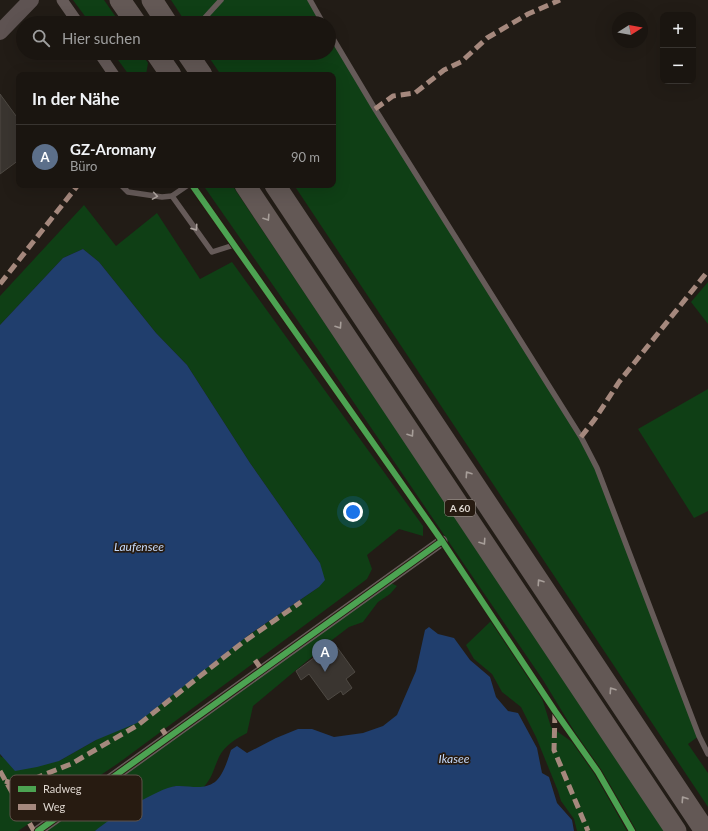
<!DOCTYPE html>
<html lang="de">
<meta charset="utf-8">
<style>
:root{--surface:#1a1510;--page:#231e19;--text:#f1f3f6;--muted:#9f9f9f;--line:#383430;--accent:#1a73e8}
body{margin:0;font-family:Lato,sans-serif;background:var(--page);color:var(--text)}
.controls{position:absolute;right:12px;top:12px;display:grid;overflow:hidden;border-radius:8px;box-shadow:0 4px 16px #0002}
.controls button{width:36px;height:36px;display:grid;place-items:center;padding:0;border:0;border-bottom:1px solid var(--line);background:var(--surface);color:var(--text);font:20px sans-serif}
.compass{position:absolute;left:612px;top:12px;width:36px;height:36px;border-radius:50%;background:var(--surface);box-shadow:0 4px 16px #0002;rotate:79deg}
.you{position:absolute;left:353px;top:512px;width:14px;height:14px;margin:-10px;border:3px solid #fff;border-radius:50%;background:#1a73e8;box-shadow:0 0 0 6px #1a73e833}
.badge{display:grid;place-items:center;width:26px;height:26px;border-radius:50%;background:var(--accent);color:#fff;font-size:13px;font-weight:700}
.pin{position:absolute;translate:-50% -33px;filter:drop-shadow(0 1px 2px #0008)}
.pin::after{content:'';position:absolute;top:21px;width:14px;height:12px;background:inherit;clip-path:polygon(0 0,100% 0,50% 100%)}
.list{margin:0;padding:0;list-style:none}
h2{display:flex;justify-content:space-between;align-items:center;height:52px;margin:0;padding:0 16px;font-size:17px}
h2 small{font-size:13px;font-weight:400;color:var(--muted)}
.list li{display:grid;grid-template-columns:26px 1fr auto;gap:12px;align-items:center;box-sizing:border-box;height:64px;padding:0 16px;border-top:1px solid var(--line)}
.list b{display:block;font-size:15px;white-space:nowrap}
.list p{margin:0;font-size:13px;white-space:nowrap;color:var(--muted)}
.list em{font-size:13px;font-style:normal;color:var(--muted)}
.icon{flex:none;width:22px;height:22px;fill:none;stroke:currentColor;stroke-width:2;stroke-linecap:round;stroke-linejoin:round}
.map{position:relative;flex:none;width:708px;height:831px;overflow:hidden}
.search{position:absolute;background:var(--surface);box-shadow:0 4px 16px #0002;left:16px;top:16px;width:320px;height:44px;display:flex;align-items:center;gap:10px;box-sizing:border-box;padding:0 14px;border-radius:22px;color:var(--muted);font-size:15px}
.panel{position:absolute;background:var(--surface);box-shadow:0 4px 16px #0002;left:16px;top:72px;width:320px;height:116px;border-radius:8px}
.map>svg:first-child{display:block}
.green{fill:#0f3f15}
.water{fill:#203e6d}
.building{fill:#3a3530;stroke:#4e4943}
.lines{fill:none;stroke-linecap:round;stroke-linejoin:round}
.service{stroke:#665b59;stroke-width:5.5}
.minor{stroke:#665b59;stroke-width:11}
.secondary{stroke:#5e5352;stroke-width:16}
.motorway{stroke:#635855;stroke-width:21}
.quiet{stroke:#a5887d;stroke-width:5;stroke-dasharray:10 5;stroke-linecap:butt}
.cycleway-casing{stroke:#271b11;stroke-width:8}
.cycleway{stroke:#4ca352;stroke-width:6}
.oneway{stroke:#afa5a0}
.oneway2{stroke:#a79e99}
.labels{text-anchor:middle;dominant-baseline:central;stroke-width:3.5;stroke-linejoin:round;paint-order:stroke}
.shield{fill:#271b11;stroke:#a89f97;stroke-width:1}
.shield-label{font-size:10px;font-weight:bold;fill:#dfd7d0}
.water-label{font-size:12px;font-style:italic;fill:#c5dafb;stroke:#271b11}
.key{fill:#271b11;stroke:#5e534a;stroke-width:1}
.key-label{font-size:11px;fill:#dfd7d0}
</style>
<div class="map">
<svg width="708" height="831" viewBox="0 0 708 831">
<rect width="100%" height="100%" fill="#221c16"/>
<g class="green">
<polygon points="73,0 104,0 120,23 90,23"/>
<polygon points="171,0 310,0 323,23 186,23"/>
<polygon points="329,32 597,468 699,736 688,744 708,773 708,807 294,185 333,185 333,75 221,75 206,53 329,53"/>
<polygon points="113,53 141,53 148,63 146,75 129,75"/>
<polygon points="203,185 232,185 666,831 635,831 543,680 316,347"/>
<polygon points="84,205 116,246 157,213 200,279 232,262 423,526 423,536 399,529 367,555 372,569 367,579 120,762 18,831 0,831 0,754 1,757 59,761 96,740 319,587 320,563 250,463 187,365 156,333 99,262 83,249 63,258 0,325 0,296"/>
<polygon points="708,282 708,324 691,302"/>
<polygon points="708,389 708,511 694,518 638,429"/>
<path d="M389 582 397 586 390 594 378 602 363 622 349 627 332 640 253 706 247 733C236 739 225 745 219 757 213 770 213 777 203 788L175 786 95 831H47Z"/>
<polygon points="491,621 496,626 542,698 551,727 575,744 594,772 627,831 577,831 574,819 561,801 558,791 536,737 521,707 502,692 492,674 474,659 466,645"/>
</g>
<g class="water">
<polygon points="83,249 99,262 156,333 187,365 250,463 320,563 325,580 319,587 250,634 137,723 96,740 59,761 37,767 15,771 0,754 0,325 63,258"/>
<path d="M429 627 438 634 454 638 470 660 490 677 496 697 508 711 518 713 537 748 542 773 549 777 557 803 572 820 574 831H95C109 819 158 788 176 786 190 785 202 791 215 782 223 776 228 759 231 750L237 746 247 753 276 738 298 729H312L334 737 363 733 383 726 397 715 416 671 425 630Z"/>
</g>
<g class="building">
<polygon points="0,94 19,120 19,160 0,174"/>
<polygon points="334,643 355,672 346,679 352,688 343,695 341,691 328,700 309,674 301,680 296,671"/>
</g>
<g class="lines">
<g class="service">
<polyline points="310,0 323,23"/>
<polyline points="200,23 221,0"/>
<polyline points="329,32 375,109 581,437 597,468 699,736 708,754"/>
<polyline points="121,185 128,192 162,197 172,196 188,185"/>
<polyline points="172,196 212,252 234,245"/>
</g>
<g class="minor">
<polyline points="62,0 78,23"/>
<polyline points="99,53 114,75"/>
<polyline points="38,831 442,541"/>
</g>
<polyline class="secondary" points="0,32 31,0"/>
<g class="motorway">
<polyline points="120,0 136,23"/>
<polyline points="152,0 167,23"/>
<polyline points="156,53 171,75"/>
<polyline points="187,53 202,75"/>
<polyline points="245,185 676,831"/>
<polyline points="275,185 705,831"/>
</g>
<g class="quiet">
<polyline points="375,109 393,96 415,93 444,70 461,62 487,38 528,14 560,0"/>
<polyline points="0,284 78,185"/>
<polyline points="581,437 595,419 619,382 708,271"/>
<polyline points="255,660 262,670"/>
<polyline points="555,713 554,750 588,831"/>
<polyline points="162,729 168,738"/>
<polyline points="0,771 34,831"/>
<polyline points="5,781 18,785 71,764 138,725 242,643 301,602"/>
<polyline points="74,805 66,792 87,779"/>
</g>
<g class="cycleway-casing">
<g id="cycleway">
<polyline points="192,185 442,541 555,711 598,772 632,831"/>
<polyline points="38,831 442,541"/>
</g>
</g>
<use href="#cycleway" class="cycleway"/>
</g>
<defs><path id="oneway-chevron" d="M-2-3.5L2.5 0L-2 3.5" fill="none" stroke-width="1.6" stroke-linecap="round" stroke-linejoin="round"/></defs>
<g class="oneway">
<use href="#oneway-chevron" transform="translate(155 196) rotate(9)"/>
<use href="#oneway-chevron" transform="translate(195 228) rotate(55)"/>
</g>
<g class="oneway2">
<use href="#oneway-chevron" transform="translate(267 218) rotate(57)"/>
<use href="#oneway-chevron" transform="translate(339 326) rotate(56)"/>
<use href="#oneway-chevron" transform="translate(411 434) rotate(56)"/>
<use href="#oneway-chevron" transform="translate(468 474) rotate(-124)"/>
<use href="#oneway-chevron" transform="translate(483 542) rotate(56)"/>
<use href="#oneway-chevron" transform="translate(540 582) rotate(-124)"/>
<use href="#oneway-chevron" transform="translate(612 690) rotate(-124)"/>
<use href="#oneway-chevron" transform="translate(684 799) rotate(-124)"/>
</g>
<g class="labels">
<rect class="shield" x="445" y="500" width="30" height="16" rx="3"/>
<g class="shield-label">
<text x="460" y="508">A 60</text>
</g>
<g class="water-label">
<text x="139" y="546">Laufensee</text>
<text x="454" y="758">Ikasee</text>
</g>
</g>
<rect x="10" y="775" width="132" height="46" rx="6" class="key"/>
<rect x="18" y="786" width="18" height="6" fill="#4ca352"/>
<rect x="18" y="804" width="18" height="6" fill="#a5887d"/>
<g class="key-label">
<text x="43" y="793">Radweg</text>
<text x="43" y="811">Weg</text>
</g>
</svg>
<div class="controls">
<button>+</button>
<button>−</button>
</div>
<svg class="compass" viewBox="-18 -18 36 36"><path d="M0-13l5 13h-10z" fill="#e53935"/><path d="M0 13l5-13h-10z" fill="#9f9f9f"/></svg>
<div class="you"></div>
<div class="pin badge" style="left:325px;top:672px;background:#5c6f8a">A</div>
<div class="search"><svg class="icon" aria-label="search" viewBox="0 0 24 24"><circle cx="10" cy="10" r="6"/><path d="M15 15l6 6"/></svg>Hier suchen</div>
<section class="panel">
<h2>In der Nähe<small></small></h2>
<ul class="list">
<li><span class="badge" style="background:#5c6f8a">A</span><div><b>GZ-Aromany</b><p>Büro</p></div><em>90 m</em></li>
</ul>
</section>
</div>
